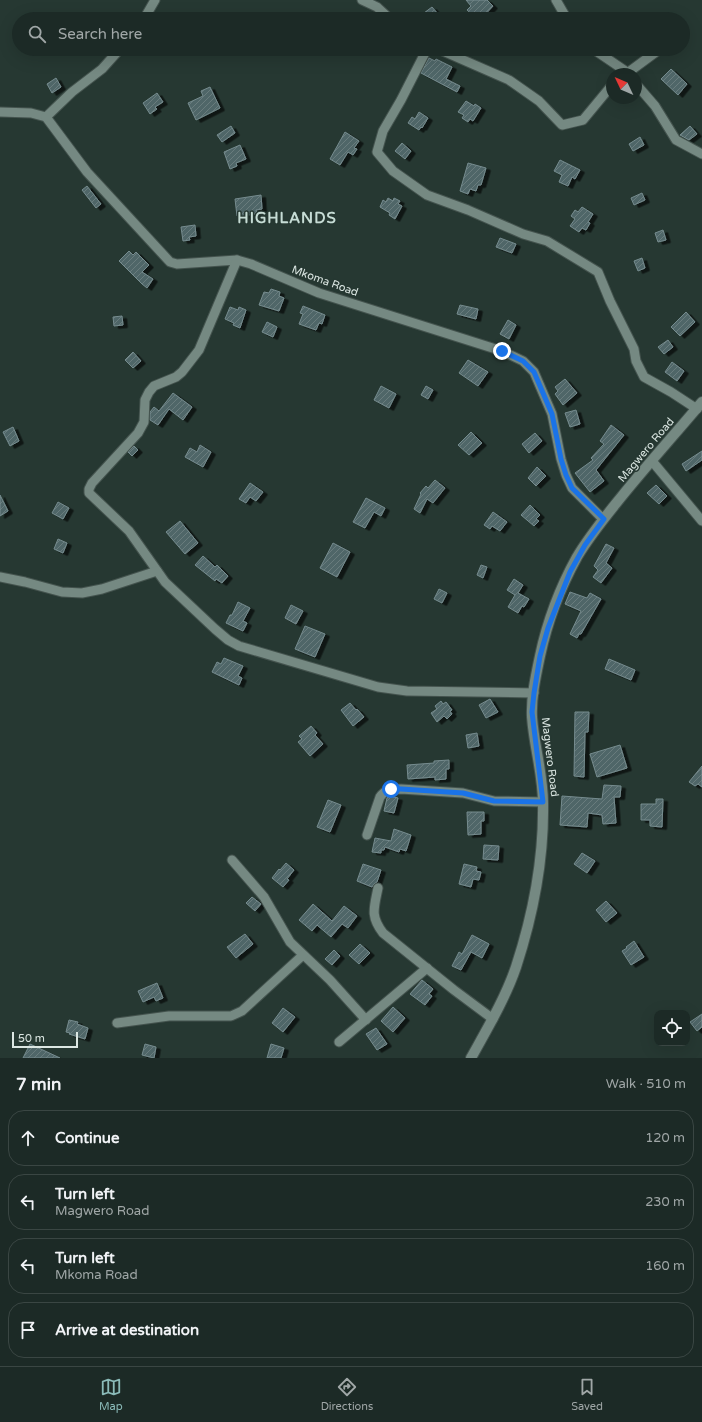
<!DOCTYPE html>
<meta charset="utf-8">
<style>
:root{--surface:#1c2a26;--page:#293632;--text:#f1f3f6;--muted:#a0a7a7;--line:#3a4643;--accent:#8bbbb9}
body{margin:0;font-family:"Varela Round",sans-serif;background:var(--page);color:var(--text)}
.controls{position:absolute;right:12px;bottom:12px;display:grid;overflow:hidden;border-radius:8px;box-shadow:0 4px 16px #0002}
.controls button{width:36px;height:36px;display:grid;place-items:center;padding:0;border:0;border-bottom:1px solid var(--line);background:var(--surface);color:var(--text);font:20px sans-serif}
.compass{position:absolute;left:606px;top:68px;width:36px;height:36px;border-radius:50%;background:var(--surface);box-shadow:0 4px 16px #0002;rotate:314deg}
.scale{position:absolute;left:12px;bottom:10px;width:66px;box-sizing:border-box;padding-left:4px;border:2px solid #dce7e3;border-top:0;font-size:11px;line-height:14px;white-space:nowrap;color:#dce7e3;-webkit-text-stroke:3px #263832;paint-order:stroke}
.stop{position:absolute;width:12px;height:12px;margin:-9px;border:3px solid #1a73e8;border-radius:50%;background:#fff}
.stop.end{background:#1a73e8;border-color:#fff;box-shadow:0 1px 4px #0008}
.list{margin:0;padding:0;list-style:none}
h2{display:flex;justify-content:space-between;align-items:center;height:52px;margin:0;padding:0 16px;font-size:17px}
h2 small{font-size:13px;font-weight:400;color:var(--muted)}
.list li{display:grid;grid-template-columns:26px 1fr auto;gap:12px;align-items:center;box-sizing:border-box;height:56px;margin:0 8px 8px;padding:0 8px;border:1px solid var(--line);border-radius:16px}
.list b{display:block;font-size:15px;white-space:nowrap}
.list p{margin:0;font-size:13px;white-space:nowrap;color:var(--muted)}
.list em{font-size:13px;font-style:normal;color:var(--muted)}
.icon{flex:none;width:22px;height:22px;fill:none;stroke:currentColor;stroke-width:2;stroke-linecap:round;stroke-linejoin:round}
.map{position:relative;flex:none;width:702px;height:1058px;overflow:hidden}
.search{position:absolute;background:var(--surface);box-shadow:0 4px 16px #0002;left:12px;right:12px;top:12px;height:44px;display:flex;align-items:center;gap:10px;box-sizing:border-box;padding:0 14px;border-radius:22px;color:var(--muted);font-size:15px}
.sheet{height:308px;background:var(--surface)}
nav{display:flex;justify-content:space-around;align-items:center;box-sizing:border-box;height:56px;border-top:1px solid var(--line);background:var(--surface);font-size:11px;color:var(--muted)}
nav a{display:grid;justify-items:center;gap:2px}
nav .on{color:var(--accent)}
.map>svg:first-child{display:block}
.building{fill:url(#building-hatch);stroke:#768c8f;filter:url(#shadow)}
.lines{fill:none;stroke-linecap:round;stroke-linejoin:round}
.street-casing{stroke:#44534e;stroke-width:11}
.secondary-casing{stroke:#44534e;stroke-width:12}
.street{stroke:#758982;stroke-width:9}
.secondary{stroke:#758982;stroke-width:10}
.route{stroke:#1a73e8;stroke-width:5}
.labels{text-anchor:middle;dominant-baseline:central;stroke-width:3;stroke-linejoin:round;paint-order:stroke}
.street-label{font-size:11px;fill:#dce7e3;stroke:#263832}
.district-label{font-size:15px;font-weight:bold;letter-spacing:1px;fill:#c6dcd5;stroke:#263832}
</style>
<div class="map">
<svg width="702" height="1058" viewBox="0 0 702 1058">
<defs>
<pattern id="building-hatch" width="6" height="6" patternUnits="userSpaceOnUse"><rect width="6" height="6" fill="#506668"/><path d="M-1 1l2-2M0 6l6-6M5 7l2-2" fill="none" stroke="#697c7d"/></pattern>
<filter id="shadow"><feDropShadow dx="4.5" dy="2.5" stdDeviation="0" flood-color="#0009"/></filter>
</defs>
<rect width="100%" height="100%" fill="#263832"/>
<g class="building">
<polygon points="466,0 487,0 493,6 481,19 477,19 467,10 471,6"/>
<polygon points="432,7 438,14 433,19 429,19 424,13"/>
<polygon points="429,58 435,61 436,59 452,67 446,79 460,86 457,92 421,73"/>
<polygon points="671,69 687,84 678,95 661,79"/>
<polygon points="56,78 61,87 52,93 47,84"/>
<polygon points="210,87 220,108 196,120 188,103 203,96 201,91"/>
<polygon points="157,93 163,102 155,107 157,109 150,114 143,103"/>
<polygon points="466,101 474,106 475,104 481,108 473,121 470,119 468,122 462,118 464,115 458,112"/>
<polygon points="419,112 428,118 422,128 421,127 419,130 408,123 412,117 415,119"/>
<polygon points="231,126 235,133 222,142 217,135"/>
<polygon points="690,126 697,134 689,140 680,135"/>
<polygon points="345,132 359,141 354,148 357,149 353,155 348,152 340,165 330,159"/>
<polygon points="640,137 644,145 633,151 629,144"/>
<polygon points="402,143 411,151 405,159 395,151"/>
<polygon points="240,145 246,159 236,163 237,166 230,169 224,152"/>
<polygon points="560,160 580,170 575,179 572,177 568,186 559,182 562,175 554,171"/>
<polygon points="468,163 486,168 481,185 478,185 476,191 470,189 468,194 460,191"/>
<polygon points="87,186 101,204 96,208 82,190"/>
<polygon points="642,193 645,200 634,205 631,198"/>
<polygon points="261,195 262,209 256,210 257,214 237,216 235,199"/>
<polygon points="388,198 393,201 394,198 400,201 398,204 402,206 395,219 389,215 390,213 380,207 383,200 386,202"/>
<polygon points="582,207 593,214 588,222 590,223 586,230 582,228 579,232 570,226 575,219 571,216 575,210 578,212"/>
<polygon points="195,225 196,236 189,237 190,240 183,241 181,227"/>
<polygon points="663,230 666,240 658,242 655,233"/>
<polygon points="500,238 516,244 512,253 496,247"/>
<polygon points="129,251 133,255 136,252 149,265 142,272 153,279 147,288 142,284 119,261"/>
<polygon points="642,258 645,268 638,271 634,261"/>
<polygon points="271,289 280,292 279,296 284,298 279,311 259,305 264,292 269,293"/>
<polygon points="460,305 478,309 476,319 457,314"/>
<polygon points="303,306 325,315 322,324 319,323 316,330 299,324 303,314 300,313"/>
<polygon points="230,307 238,310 239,307 246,310 240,328 233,325 234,323 225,319"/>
<polygon points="686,312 695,322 680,336 671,327"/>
<polygon points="122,316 123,325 114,326 113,317"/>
<polygon points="508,320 516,325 509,339 500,334"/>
<polygon points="267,322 277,327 273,337 262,332"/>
<polygon points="668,340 673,347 664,354 658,347"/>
<polygon points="133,352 141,361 133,368 125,360"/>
<polygon points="468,360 488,372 478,386 459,373"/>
<polygon points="672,362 684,371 677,381 665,372"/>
<polygon points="565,379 577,393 563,405 555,394 558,391 555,387"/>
<polygon points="381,386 396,394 389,408 374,400"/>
<polygon points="426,386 433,390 428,399 421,395"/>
<polygon points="173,393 192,407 183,420 169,409 158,425 150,420 150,412 154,407 159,411"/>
<polygon points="576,410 580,424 570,427 565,413"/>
<polygon points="611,425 624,435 596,470 604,481 590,492 575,473 593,460 591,458 604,444 600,441"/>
<polygon points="13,427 19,441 10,446 3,432"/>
<polygon points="471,432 482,443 469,455 458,445"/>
<polygon points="535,433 542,441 529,453 522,444"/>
<polygon points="200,445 211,452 203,467 185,457 190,448 197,452"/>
<polygon points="134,446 138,450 132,456 128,452"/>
<polygon points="702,451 702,460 686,471 682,464"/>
<polygon points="537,467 546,476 536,486 528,478"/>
<polygon points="435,480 445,488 433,503 427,499 420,513 414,509 421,494 420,493 426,486 428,488"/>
<polygon points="250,483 263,492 256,501 250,497 246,503 239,499"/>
<polygon points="656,485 667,496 659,504 647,493"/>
<polygon points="0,495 8,511 0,516"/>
<polygon points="366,498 385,508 381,516 374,512 365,528 353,522"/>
<polygon points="58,502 69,508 63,519 52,513"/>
<polygon points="530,505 540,515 536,519 539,521 534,526 521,515"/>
<polygon points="493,512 507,522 500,531 492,526 490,529 484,525"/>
<polygon points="180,521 198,543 185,554 166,532"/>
<polygon points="58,539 67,543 63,553 54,549"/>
<polygon points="333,543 350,552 337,577 320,568"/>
<polygon points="606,544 614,548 606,563 612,568 601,583 593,577 598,570 594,566"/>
<polygon points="203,556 215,567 217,565 228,576 222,583 216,579 215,581 195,565"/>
<polygon points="481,565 487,567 483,578 477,575"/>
<polygon points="514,579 523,585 518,593 529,599 524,607 522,606 518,613 508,607 515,595 507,590"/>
<polygon points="439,589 447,593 442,603 434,599"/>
<polygon points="570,592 587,598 590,593 601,599 581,634 579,634 577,638 570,634 581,611 565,604"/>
<polygon points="238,602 250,608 243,621 247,623 243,631 226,623 230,615 232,615"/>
<polygon points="291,605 303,611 296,624 285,618"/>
<polygon points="305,626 325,634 315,657 295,649"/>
<polygon points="224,658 243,666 238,676 242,678 239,685 212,672 217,662 221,664"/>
<polygon points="609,659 635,670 631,680 605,669"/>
<polygon points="490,699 498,712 486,718 479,705"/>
<polygon points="441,701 443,704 446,702 452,710 450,711 452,714 447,719 444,716 437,722 431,713 437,709 435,706"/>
<polygon points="350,703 356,710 357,709 364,717 353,726 341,710"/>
<polygon points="575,712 589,712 588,732 585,732 584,777 574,776"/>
<polygon points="311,726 317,733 315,735 323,744 310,756 298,742 302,739 299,736"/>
<polygon points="477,733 479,746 468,748 466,735"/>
<polygon points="620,745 627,768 597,777 590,754"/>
<polygon points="449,760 449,769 446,769 446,779 435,780 435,777 408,779 407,765 434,763 434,761"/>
<polygon points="702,766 702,787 698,784 695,786 689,782"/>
<polygon points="604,785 621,786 620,797 614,797 616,823 603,824 602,815 588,813 587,827 560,825 562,796 602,799"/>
<polygon points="390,796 398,798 394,813 384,811 387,798"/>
<polygon points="656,799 663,799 662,827 650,826 650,820 641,820 641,804 656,804"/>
<polygon points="328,800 341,805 330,832 317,827"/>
<polygon points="467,812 484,812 484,821 481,821 481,834 468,835"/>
<polygon points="394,829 411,835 406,851 400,849 399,852 385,847 384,850 381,850 381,853 372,852 375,838 391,841"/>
<polygon points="484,845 499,846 498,860 483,859"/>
<polygon points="582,853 595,861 587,873 574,864"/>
<polygon points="286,863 294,870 287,879 289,880 283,887 272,878 279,869 280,870"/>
<polygon points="363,864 381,870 377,882 374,884 372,887 357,881"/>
<polygon points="464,864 477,867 476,871 481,872 479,880 473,879 471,887 459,884"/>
<polygon points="252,897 261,904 255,911 246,903"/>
<polygon points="606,901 617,913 606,922 596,910"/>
<polygon points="313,904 332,921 344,906 357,916 348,928 342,924 331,937 317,925 312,931 299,920"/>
<polygon points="245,934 253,944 236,958 227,947"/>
<polygon points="472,935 489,944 482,958 471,952 461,970 452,966 459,952 462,954"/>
<polygon points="634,941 644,957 631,965 622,951 627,948 626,947"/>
<polygon points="360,944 370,953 359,964 349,955"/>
<polygon points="334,950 340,956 332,965 325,959"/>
<polygon points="422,980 433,989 429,994 432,996 425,1005 410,994"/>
<polygon points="157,983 163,998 156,1001 154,997 143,1002 138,991"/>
<polygon points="393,1007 405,1018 393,1032 381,1021"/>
<polygon points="283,1008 295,1017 283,1032 272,1023"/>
<polygon points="702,1014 702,1027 697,1031 690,1022"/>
<polygon points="69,1020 78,1022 77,1024 88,1028 85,1039 69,1034 70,1033 66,1032"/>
<polygon points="376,1028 387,1044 377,1050 366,1034"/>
<polygon points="30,1044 60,1058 23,1058"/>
<polygon points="145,1044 156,1047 154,1058 142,1055"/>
<polygon points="271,1044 284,1048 281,1058 267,1058"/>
</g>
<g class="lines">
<g class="street-casing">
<g id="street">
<polyline points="362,0 377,7 390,19"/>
<polyline points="556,0 567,19"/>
<polyline points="144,19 155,0"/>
<polyline points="427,49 401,100 383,131 377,152 393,171 427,195 468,210 523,234 547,241 598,272 610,301 634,349 636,361 644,377 671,392 697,409"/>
<polyline points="438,49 509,80 539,101 562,125 583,120 612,85"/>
<polyline points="593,49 624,70 628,74"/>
<polyline points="626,74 660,49"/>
<polyline points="636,84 655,106 676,140 702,154"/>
<polyline points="0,112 31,113 46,117 87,172 170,262 177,264 237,260 251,264 319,293 502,351 523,361 534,372 552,414 561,459 566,475 572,488 603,519"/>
<polyline points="46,117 72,92 102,69 120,49"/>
<polyline points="237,260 199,350 182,372 176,377 154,386 149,392 145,400 144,422 138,433 92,483 89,489 89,493 129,531 165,582 215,629 228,640 239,646 378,687 407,691 534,693"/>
<polyline points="652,461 702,521"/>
<polyline points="0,577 25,582 62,592 82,593 102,589 157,571"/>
<path d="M367 835 380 797C385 789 393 789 401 789L463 793 494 801 543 802"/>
<polyline points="232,860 264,897 290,942 330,980 366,1020"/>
<path d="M378 888C374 908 370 916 383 933L454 990 493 1019"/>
<polyline points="117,1023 169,1016 231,1016 242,1011 303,955"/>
<polyline points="339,1042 427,968"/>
</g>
</g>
<g class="secondary-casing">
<path id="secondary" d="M471 1058C487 1029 505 999 516 967 533 915 544 858 543 803 543 774 534 746 532 717 531 697 536 675 540 656 547 623 561 586 577 557 590 535 606 516 622 496 648 464 675 434 702 402"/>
</g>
<use href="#street" class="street"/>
<use href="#secondary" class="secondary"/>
</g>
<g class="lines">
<polyline class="route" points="391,789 401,789 463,793 494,801 543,802 532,712 534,693 540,656 548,628 570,572 585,545 604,519 572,488 566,475 561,459 552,414 534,372 523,361 502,351"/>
</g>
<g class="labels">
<g class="street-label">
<text transform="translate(325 281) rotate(20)">Mkoma Road</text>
<text transform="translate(646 450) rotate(-50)">Magwero Road</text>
<text transform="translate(550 757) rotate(83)">Magwero Road</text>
</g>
<g class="district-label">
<text x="287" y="218">HIGHLANDS</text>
</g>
</g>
</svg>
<div class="controls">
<button><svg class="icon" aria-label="locate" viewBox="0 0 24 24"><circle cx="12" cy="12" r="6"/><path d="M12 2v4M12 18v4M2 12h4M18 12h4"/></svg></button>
</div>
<svg class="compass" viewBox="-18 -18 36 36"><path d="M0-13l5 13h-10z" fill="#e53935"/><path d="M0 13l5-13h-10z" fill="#a0a7a7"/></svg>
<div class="scale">50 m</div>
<div class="stop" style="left:391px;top:789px"></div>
<div class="stop end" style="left:502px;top:351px"></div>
<div class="search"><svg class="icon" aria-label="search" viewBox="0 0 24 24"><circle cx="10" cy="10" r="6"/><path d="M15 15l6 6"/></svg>Search here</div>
</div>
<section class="sheet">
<h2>7 min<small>Walk · 510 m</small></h2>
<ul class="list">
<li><svg class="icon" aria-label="ahead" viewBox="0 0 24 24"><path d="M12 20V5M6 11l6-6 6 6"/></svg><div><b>Continue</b></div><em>120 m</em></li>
<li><svg class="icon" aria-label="left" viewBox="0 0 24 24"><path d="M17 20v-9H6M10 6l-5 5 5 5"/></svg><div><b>Turn left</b><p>Magwero Road</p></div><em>230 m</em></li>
<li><svg class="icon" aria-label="left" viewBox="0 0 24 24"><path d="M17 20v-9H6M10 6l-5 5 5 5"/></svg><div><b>Turn left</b><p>Mkoma Road</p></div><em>160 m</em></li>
<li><svg class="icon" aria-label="arrive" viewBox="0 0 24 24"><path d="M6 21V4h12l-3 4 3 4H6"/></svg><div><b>Arrive at destination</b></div></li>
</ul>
</section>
<nav>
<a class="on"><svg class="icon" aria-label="map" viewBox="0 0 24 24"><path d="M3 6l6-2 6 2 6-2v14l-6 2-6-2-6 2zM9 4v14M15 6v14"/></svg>Map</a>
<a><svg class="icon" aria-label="directions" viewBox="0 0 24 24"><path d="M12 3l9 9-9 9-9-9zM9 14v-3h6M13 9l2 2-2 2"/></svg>Directions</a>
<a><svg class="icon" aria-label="saved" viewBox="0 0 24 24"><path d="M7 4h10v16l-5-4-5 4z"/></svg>Saved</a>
</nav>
